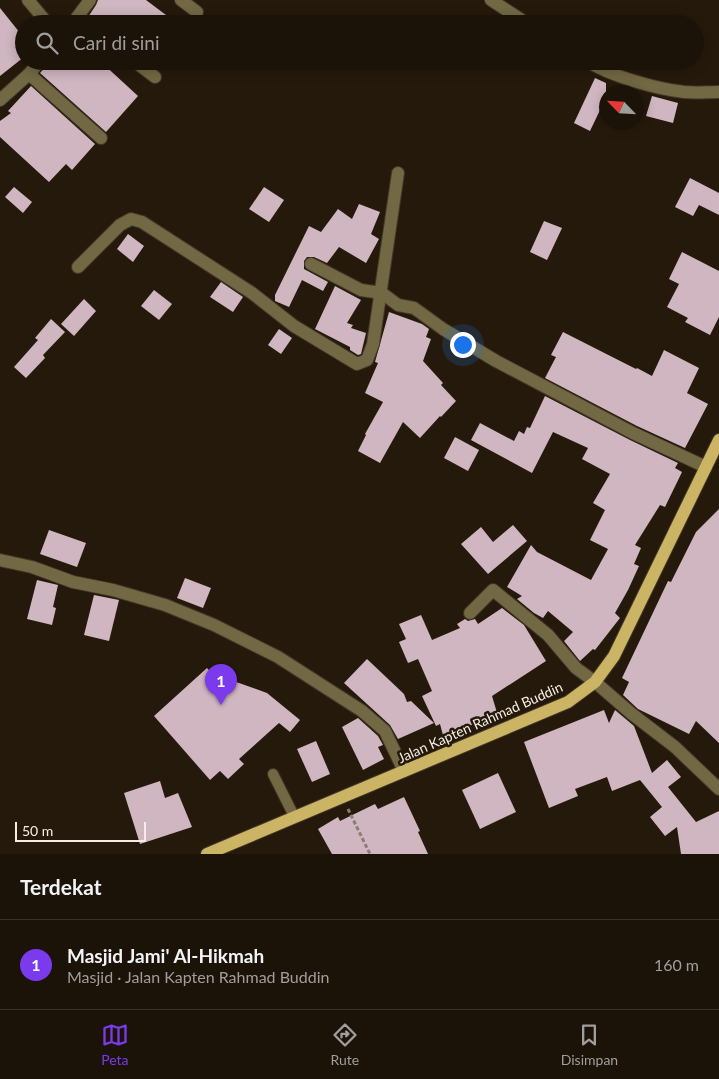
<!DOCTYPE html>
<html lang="id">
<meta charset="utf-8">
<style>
:root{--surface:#1c1308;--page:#292016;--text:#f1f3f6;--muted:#a09e9c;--line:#3a3229;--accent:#7c3aed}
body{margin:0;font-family:Lato,sans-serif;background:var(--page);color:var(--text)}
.compass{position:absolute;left:599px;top:85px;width:45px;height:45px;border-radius:50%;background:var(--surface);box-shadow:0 2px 12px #0003;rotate:295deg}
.scale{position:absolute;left:15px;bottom:12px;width:131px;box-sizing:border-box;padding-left:5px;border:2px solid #f5ede3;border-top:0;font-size:14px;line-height:18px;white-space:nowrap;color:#f5ede3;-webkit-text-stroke:4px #25190b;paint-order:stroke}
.you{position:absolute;left:462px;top:344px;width:18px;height:18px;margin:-12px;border:4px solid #fff;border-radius:50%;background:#1a73e8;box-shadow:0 0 0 8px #1a73e833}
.badge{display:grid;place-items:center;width:32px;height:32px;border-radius:50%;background:var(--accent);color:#fff;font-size:16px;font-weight:700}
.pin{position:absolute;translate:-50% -41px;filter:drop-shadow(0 1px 2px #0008)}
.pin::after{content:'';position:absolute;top:26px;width:18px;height:15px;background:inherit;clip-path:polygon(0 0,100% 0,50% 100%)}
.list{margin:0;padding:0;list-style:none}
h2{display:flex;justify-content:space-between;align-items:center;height:65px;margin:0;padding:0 20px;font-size:21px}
h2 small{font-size:16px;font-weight:400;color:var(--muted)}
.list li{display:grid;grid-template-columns:32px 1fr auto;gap:15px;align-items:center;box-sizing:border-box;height:90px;padding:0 20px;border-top:1px solid var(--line)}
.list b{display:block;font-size:19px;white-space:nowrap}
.list p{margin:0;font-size:16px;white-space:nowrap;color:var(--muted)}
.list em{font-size:16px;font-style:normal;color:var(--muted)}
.icon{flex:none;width:28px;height:28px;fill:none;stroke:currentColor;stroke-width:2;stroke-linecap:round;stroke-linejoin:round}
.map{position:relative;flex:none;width:719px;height:854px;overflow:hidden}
.search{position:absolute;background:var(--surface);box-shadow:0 2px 12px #0003;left:15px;right:15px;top:15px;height:55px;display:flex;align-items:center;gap:12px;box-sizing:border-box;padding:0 18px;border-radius:28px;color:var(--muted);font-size:19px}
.sheet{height:155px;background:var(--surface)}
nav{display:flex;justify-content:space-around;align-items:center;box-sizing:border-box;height:70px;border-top:1px solid var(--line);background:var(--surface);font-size:14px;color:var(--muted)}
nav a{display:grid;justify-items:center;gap:2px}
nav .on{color:var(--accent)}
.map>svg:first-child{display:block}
.building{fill:#cfb6c0}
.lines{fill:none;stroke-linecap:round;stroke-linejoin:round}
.service-casing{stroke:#423729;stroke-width:12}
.minor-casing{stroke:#423729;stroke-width:14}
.tertiary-casing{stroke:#423729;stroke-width:14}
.primary-casing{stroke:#423729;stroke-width:14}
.path{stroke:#887e72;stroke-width:3;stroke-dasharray:4 2.5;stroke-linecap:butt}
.service{stroke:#726843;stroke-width:10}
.minor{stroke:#726843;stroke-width:12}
.tertiary{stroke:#726843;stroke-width:12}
.primary{stroke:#cbb565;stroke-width:12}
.labels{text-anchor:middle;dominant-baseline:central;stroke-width:5;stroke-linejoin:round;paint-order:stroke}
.street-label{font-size:14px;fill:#f5ede3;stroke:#25190b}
</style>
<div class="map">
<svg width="719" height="854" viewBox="0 0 719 854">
<rect width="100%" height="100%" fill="#25190b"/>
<g class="building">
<polygon points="98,0 146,0 178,24 97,24 88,17 96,5"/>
<polygon points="0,8 24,38 24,57 0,76"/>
<polygon points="51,61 100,61 138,96 106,132 40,73"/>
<polygon points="595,78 606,83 606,111 601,108 590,131 574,123"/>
<polygon points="31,86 95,144 72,170 66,164 49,182 0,137 0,121 11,113 8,111"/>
<polygon points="652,96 678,103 673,123 646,116"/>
<polygon points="690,178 719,193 719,215 699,205 693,216 675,207"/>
<polygon points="14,187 32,202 23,213 5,197"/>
<polygon points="264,187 284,200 269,222 249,209"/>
<polygon points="359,204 380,212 371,234 379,239 366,263 339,247 327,263 314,257 307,257 304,261 304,269 328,282 323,291 302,280 289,307 275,301 275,295 309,226 321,232 338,209 352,219"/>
<polygon points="544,221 562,228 547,260 530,252"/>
<polygon points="128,234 144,246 133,262 117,249"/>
<polygon points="682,252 719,271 719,317 710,335 685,322 688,318 667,307 679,284 669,279"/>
<polygon points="221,282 243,297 233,312 210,297"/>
<polygon points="335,286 361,300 347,323 353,325 351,328 366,333 361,354 358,355 350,350 350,347 315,329"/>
<polygon points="154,290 172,304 159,320 141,306"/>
<polygon points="84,299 96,311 74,336 61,324"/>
<polygon points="389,312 422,324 429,329 426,337 431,339 423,361 443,383 441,385 456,401 441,417 440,416 420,438 403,422 380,463 358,451 366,435 365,434 383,402 365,393 378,363 375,362"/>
<polygon points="51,319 65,332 43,355 45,358 26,378 14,367 38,340 35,338"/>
<polygon points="279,329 292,338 281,354 268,345"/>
<polygon points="563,332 636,369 637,368 652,376 664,350 699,368 687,393 708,404 685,448 637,426 545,378 556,357 551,355"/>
<polygon points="545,396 630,440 678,463 675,468 682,472 665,507 660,505 635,545 641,548 634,564 639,566 628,590 615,613 620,618 595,650 593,649 580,661 564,641 573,632 548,611 543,618 534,613 517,599 522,596 507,587 531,545 537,552 591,580 608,549 590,540 605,510 593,503 610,474 582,459 588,448 553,432 532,473 471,440 480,423 514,441 519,431 524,434 527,427 530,428"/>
<polygon points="455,437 479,450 468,471 444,458"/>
<polygon points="719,509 719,743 696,721 689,734 638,709 623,695 629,682 622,678 668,581 671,582 696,532"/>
<polygon points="513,525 527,541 488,574 461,544 481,527 493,542"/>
<polygon points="49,530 86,543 77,567 40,554"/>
<polygon points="185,578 211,588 203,608 177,598"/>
<polygon points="37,580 58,585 53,607 56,608 52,625 27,619"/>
<polygon points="94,595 119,600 109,641 84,635"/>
<polygon points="502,608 524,625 546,661 492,696 498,716 457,730 458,734 444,739 440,724 436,726 422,696 432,691 418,659 408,663 399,642 406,639 399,624 421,615 432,640 460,628 457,624 465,619 468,621 475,619 478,624"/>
<polygon points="367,659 404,694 407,702 411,701 434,723 398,739 390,725 344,683"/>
<polygon points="207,668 220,682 225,678 267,693 300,720 290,732 279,723 239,759 244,764 228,779 220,771 210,780 154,716"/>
<polygon points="604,710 609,723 615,710 634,726 652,773 667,760 681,777 668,787 696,822 719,811 719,854 681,854 677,827 665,836 650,817 662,807 640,780 612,791 607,777 575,789 578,796 549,808 524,742"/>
<polygon points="358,718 378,736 383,745 378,747 384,759 363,770 342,727"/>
<polygon points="316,741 330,774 312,782 297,749"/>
<polygon points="498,773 516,812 480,829 462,790"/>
<polygon points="160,781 165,798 178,793 192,827 140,844 124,793"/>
<polygon points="404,797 420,831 418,832 428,854 332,854 318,829 338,817 340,821 375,804 378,809"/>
</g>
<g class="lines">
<g class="service-casing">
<polyline id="service" points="273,774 294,816"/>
</g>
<g class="minor-casing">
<g id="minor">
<polyline points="28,0 48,24"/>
<polyline points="181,0 197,12"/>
<polyline points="491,0 528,24"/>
<polyline points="72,24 90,0"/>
<polyline points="134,61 155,77"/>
<path d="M587 61C610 76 657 89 684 92 695 93 707 92 719 92"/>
<polyline points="29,74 101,138"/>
<polyline points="0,100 29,74 40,61"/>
<polyline points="311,264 361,290 382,293 398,305 414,308 443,329 496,361 633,433 706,467"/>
<polyline points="78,267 120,225 131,219 142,222 252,293 294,326 357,364 367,360 373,344 398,173"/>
<polyline points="0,560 32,567 73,582 113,590 165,605 214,625 278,657 362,711 385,731 404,771"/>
<polyline points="470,613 493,590 548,635 576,668 595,682"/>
</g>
</g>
<g class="tertiary-casing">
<polyline id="tertiary" points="595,682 632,714 675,747 719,789"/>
</g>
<g class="primary-casing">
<polyline id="primary" points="207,854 568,702 595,682 614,656 719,440"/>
</g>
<polyline class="path" points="348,809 370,854"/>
<use href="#service" class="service"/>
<use href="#minor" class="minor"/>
<use href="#tertiary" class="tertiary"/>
<use href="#primary" class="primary"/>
</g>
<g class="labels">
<g class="street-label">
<text transform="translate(480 722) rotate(-24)">Jalan Kapten Rahmad Buddin</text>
</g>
</g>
</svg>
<svg class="compass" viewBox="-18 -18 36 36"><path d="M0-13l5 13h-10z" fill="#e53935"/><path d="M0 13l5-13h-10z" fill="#a09e9c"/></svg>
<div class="scale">50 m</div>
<div class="you"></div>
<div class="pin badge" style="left:221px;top:705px">1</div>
<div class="search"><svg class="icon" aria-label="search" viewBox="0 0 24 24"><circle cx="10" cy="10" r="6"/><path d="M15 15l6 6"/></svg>Cari di sini</div>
</div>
<section class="sheet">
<h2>Terdekat<small></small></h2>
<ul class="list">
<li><span class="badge">1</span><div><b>Masjid Jami' Al-Hikmah</b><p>Masjid · Jalan Kapten Rahmad Buddin</p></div><em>160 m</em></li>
</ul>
</section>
<nav>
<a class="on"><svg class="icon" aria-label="map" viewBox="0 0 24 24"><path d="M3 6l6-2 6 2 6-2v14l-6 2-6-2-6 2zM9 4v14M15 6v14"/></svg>Peta</a>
<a><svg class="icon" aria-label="directions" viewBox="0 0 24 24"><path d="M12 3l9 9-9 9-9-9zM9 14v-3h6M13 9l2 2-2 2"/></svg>Rute</a>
<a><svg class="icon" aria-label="saved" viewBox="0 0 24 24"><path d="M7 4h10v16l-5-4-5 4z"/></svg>Disimpan</a>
</nav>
